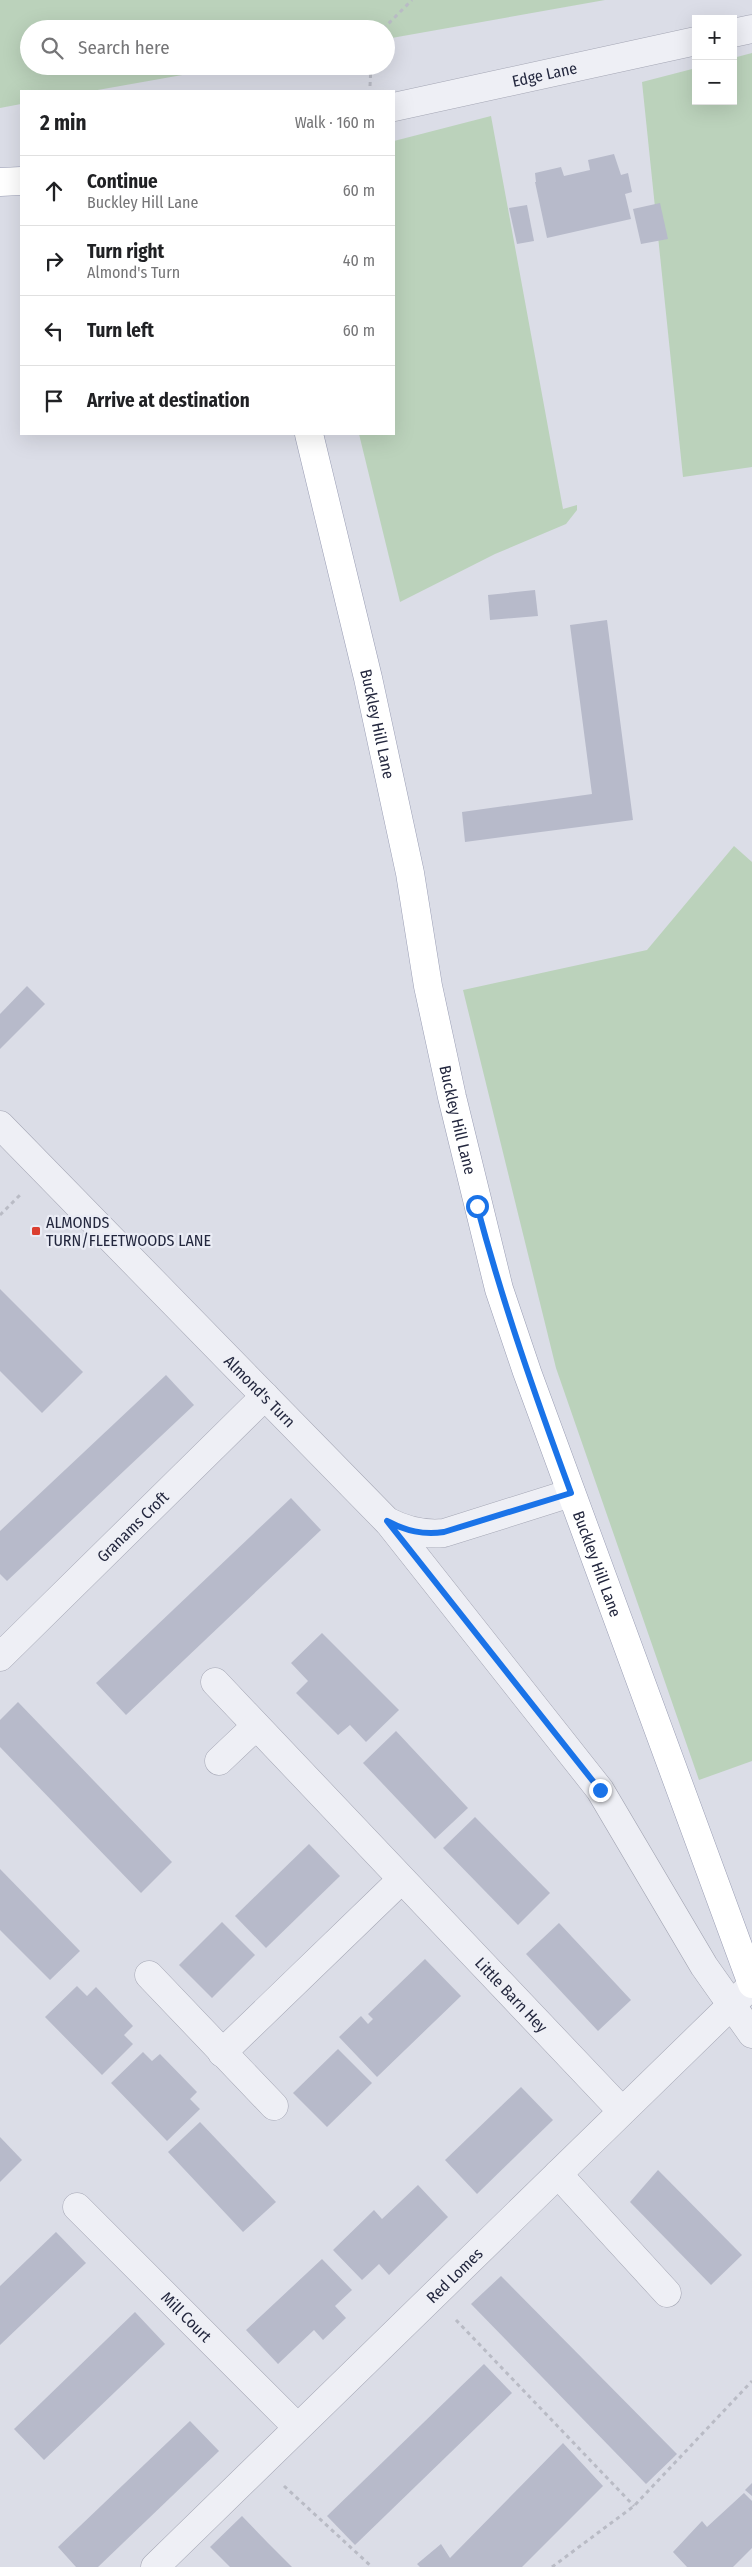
<!DOCTYPE html>
<meta charset="utf-8">
<style>
:root{--surface:#fff;--page:#f2f2f2;--text:#202124;--muted:#757577;--line:#e0e0e0}
body{margin:0;font-family:"Fira Sans Condensed",sans-serif;background:var(--page);color:var(--text)}
.controls{position:absolute;right:15px;top:15px;display:grid;overflow:hidden;border-radius:0px;box-shadow:0 5px 20px #0002}
.controls button{width:45px;height:45px;display:grid;place-items:center;padding:0;border:0;border-bottom:1px solid var(--line);background:var(--surface);color:var(--text);font:25px sans-serif}
.stop{position:absolute;width:15px;height:15px;margin:-11px;border:4px solid #1a73e8;border-radius:50%;background:#fff}
.stop.end{background:#1a73e8;border-color:#fff;box-shadow:0 1px 5px #0008}
.list{margin:0;padding:0;list-style:none}
h2{display:flex;justify-content:space-between;align-items:center;height:65px;margin:0;padding:0 20px;font-size:21px}
h2 small{font-size:16px;font-weight:400;color:var(--muted)}
.list li{display:grid;grid-template-columns:32px 1fr auto;gap:15px;align-items:center;box-sizing:border-box;height:70px;padding:0 20px;border-top:1px solid var(--line)}
.list b{display:block;font-size:19px;white-space:nowrap}
.list p{margin:0;font-size:16px;white-space:nowrap;color:var(--muted)}
.list em{font-size:16px;font-style:normal;color:var(--muted)}
.icon{flex:none;width:28px;height:28px;fill:none;stroke:currentColor;stroke-width:2;stroke-linecap:round;stroke-linejoin:round}
.map{position:relative;flex:none;width:752px;height:2567px;overflow:hidden}
.search{position:absolute;background:var(--surface);box-shadow:0 5px 20px #0002;left:20px;top:20px;width:375px;height:55px;display:flex;align-items:center;gap:12px;box-sizing:border-box;padding:0 18px;border-radius:28px;color:var(--muted);font-size:19px}
.panel{position:absolute;background:var(--surface);box-shadow:0 5px 20px #0002;left:20px;top:90px;width:375px;height:345px;border-radius:0px}
.map>svg:first-child{display:block}
.green{fill:#bbd2bb}
.building{fill:#b7baca}
.lines{fill:none;stroke-linecap:round;stroke-linejoin:round}
.minor-casing{stroke:#a4a6b4;stroke-width:29}
.major-casing{stroke:#999db4;stroke-width:29}
.path{stroke:#b9bbc5;stroke-width:3;stroke-dasharray:4 4;stroke-linecap:butt}
.minor{stroke:#eeeff5;stroke-width:28}
.major{stroke:#fff;stroke-width:28}
.route{stroke:#1a73e8;stroke-width:6}
.poi-dot{fill:#db3e30;stroke:#eaecf5;stroke-width:2}
.labels{text-anchor:middle;dominant-baseline:central;stroke-width:4.5;stroke-linejoin:round;paint-order:stroke}
.street-label{font-size:16px;fill:#23273e;stroke:#eaecf5}
.poi-label{font-size:16px;fill:#23273e;stroke:#eaecf5;text-anchor:start}
</style>
<div class="map">
<svg width="752" height="2567" viewBox="0 0 752 2567">
<rect width="100%" height="100%" fill="#dbdde7"/>
<g class="green">
<polygon points="0,0 605,0 386,39 386,29 29,29 29,66 233,66 92,91 21,91 21,104 0,108"/>
<polygon points="752,53 752,467 683,477 642,82 696,68 696,101 733,101 733,58"/>
<polygon points="491,116 563,509 577,505 577,510 566,524 495,554 400,602 359,434 394,434 394,141"/>
<polygon points="734,846 752,862 752,1761 699,1780 556,1368 463,990 647,950"/>
</g>
<g class="building">
<polygon points="614,154 621,175 628,173 632,192 625,194 631,219 547,238 535,182 536,182 535,173 561,167 564,176 590,170 588,160"/>
<polygon points="660,203 668,239 641,244 633,209"/>
<polygon points="527,205 534,241 517,244 509,208"/>
<polygon points="535,590 538,616 490,620 488,595"/>
<polygon points="607,620 633,820 465,842 462,812 592,794 570,625"/>
<polygon points="27,986 45,1004 0,1049 0,1014"/>
<polygon points="0,1289 83,1372 42,1413 0,1371"/>
<polygon points="166,1375 194,1405 7,1581 0,1574 0,1531"/>
<polygon points="291,1498 321,1530 126,1715 96,1683"/>
<polygon points="322,1633 399,1710 366,1742 350,1725 338,1735 296,1693 308,1681 291,1663"/>
<polygon points="18,1702 172,1862 141,1893 0,1747 0,1720"/>
<polygon points="396,1731 468,1808 435,1839 363,1763"/>
<polygon points="475,1817 550,1893 518,1925 443,1848"/>
<polygon points="309,1844 340,1876 266,1948 235,1916"/>
<polygon points="0,1869 80,1951 50,1980 0,1930"/>
<polygon points="222,1922 255,1955 212,1998 179,1965"/>
<polygon points="559,1923 631,2000 598,2031 526,1954"/>
<polygon points="425,1959 461,1996 377,2077 339,2037 361,2016 368,2024 373,2019 368,2014"/>
<polygon points="77,1986 87,1996 96,1987 133,2026 124,2035 133,2044 102,2075 45,2017"/>
<polygon points="338,2049 372,2083 327,2127 293,2093"/>
<polygon points="143,2052 152,2061 160,2054 197,2092 190,2099 200,2109 167,2141 111,2083"/>
<polygon points="521,2087 553,2120 477,2194 445,2160"/>
<polygon points="200,2122 276,2202 243,2232 168,2152"/>
<polygon points="0,2137 22,2160 0,2182"/>
<polygon points="658,2170 742,2255 711,2285 630,2202"/>
<polygon points="418,2185 448,2217 389,2275 379,2264 362,2280 333,2250 374,2210 382,2219"/>
<polygon points="56,2232 86,2263 0,2345 0,2286"/>
<polygon points="322,2259 352,2290 335,2306 346,2318 323,2340 314,2330 278,2364 246,2330"/>
<polygon points="501,2276 677,2454 646,2484 471,2304"/>
<polygon points="135,2312 165,2344 44,2460 14,2429"/>
<polygon points="484,2364 512,2393 355,2545 327,2516"/>
<polygon points="190,2421 219,2451 98,2567 76,2567 58,2547"/>
<polygon points="563,2443 603,2486 522,2567 420,2567 417,2564 441,2544 450,2558"/>
<polygon points="752,2483 752,2496 745,2490"/>
<polygon points="744,2493 752,2501 752,2548 733,2567 687,2567 673,2552 702,2521 707,2527"/>
<polygon points="242,2516 268,2543 292,2567 230,2567 210,2547"/>
</g>
<g class="lines">
<g class="minor-casing">
<g id="minor">
<polyline points="733,33 752,29"/>
<path id="s1" d="M394 107 696 41"/>
<path id="s2" d="M0 1125 387 1521C406 1531 423 1535 444 1533L571 1493"/>
<polyline points="389,1523 600,1790 704,1966 752,2034"/>
<path id="s3" d="M0 1657 265 1396"/>
<path id="s4" d="M215 1682 621 2110"/>
<polyline points="219,1761 256,1726"/>
<polyline points="149,1975 274,2106"/>
<polyline points="222,2053 401,1880"/>
<polyline points="558,2174 667,2293"/>
<path id="s5" d="M77 2207 297 2427"/>
<path id="s6" d="M155 2567 752 1985"/>
</g>
</g>
<g class="major-casing">
<g id="major">
<polyline points="0,182 21,181"/>
<path id="s7" d="M309 434 368 678 410 873 428 986 452 1097 499 1289 527 1372 752 1984"/>
</g>
</g>
<g class="path">
<polyline points="383,29 412,0"/>
<polyline points="370,86 371,66"/>
<polyline points="0,1215 21,1194"/>
<polyline points="456,2320 634,2506"/>
<polyline points="284,2486 372,2567"/>
<polyline points="552,2567 634,2506 752,2381"/>
</g>
<use href="#minor" class="minor"/>
<use href="#major" class="major"/>
</g>
<g class="lines">
<path class="route" d="M477 1206C503 1304 536 1398 571 1493L444 1532C423 1535 406 1531 387 1521L600 1790"/>
</g>
<rect class="poi-dot" x="31" y="1226" width="10" height="10" rx="2.5"/>
<g class="labels">
<g class="street-label">
<text stroke="none"><textPath href="#s1" startOffset="154">Edge Lane</textPath></text>
<text stroke="none"><textPath href="#s7" startOffset="298">Buckley Hill Lane</textPath></text>
<text stroke="none"><textPath href="#s7" startOffset="702">Buckley Hill Lane</textPath></text>
<text stroke="none"><textPath href="#s2" startOffset="372">Almond's Turn</textPath></text>
<text stroke="none"><textPath href="#s3" startOffset="186">Granams Croft</textPath></text>
<text stroke="none"><textPath href="#s7" startOffset="1168">Buckley Hill Lane</textPath></text>
<text stroke="none"><textPath href="#s4" startOffset="431">Little Barn Hey</textPath></text>
<text stroke="none"><textPath href="#s6" startOffset="418">Red Lomes</textPath></text>
<text stroke="none"><textPath href="#s5" startOffset="155">Mill Court</textPath></text>
</g>
<g class="poi-label">
<text x="46" y="1222">ALMONDS<tspan x="46" dy="18">TURN/FLEETWOODS LANE</tspan></text>
</g>
</g>
</svg>
<div class="controls">
<button>+</button>
<button>−</button>
</div>
<div class="stop" style="left:477px;top:1206px"></div>
<div class="stop end" style="left:600px;top:1790px"></div>
<div class="search"><svg class="icon" aria-label="search" viewBox="0 0 24 24"><circle cx="10" cy="10" r="6"/><path d="M15 15l6 6"/></svg>Search here</div>
<section class="panel">
<h2>2 min<small>Walk · 160 m</small></h2>
<ul class="list">
<li><svg class="icon" aria-label="ahead" viewBox="0 0 24 24"><path d="M12 20V5M6 11l6-6 6 6"/></svg><div><b>Continue</b><p>Buckley Hill Lane</p></div><em>60 m</em></li>
<li><svg class="icon" aria-label="right" viewBox="0 0 24 24"><path d="M7 20v-9h11M14 6l5 5-5 5"/></svg><div><b>Turn right</b><p>Almond's Turn</p></div><em>40 m</em></li>
<li><svg class="icon" aria-label="left" viewBox="0 0 24 24"><path d="M17 20v-9H6M10 6l-5 5 5 5"/></svg><div><b>Turn left</b></div><em>60 m</em></li>
<li><svg class="icon" aria-label="arrive" viewBox="0 0 24 24"><path d="M6 21V4h12l-3 4 3 4H6"/></svg><div><b>Arrive at destination</b></div></li>
</ul>
</section>
</div>
